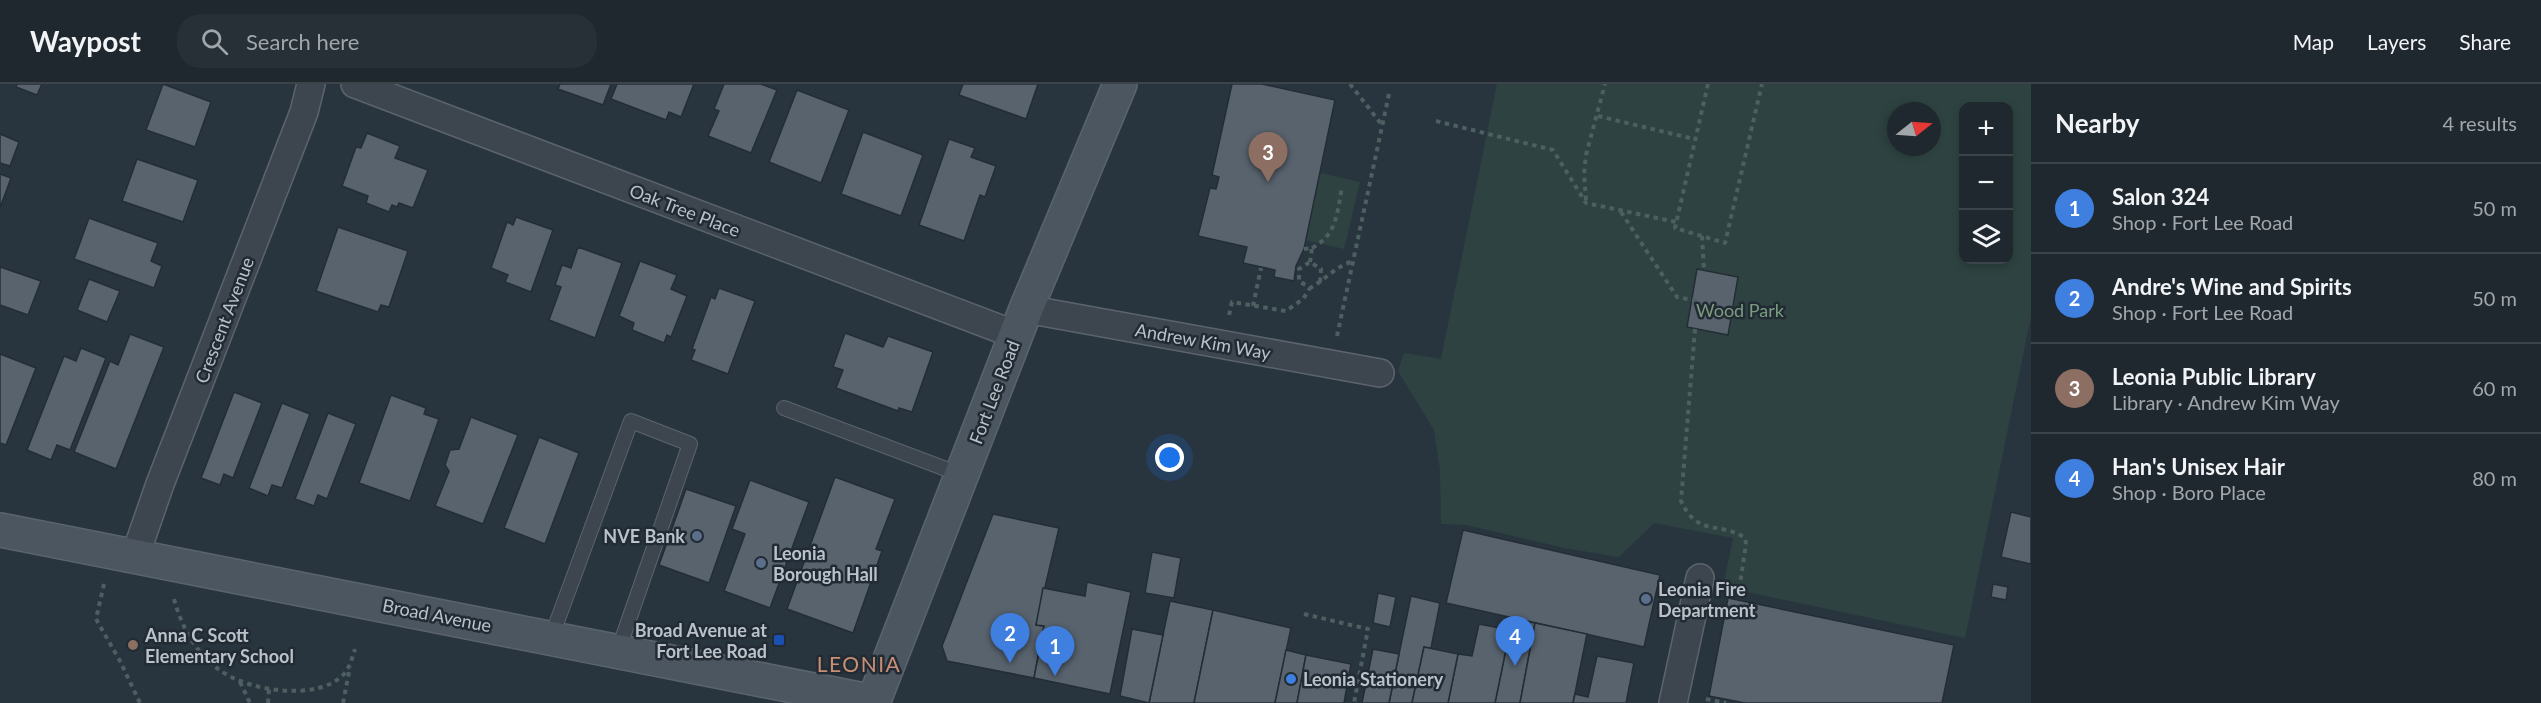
<!DOCTYPE html>
<meta charset="utf-8">
<style>
:root{--surface:#1f282e;--page:#273036;--text:#f1f3f6;--muted:#a1a6aa;--line:#3c444a;--accent:#8c9099}
body{margin:0;font-family:Lato,sans-serif;background:var(--page);color:var(--text)}
.controls{position:absolute;right:18px;top:18px;display:grid;overflow:hidden;border-radius:12px;box-shadow:0 3px 9px #0003}
.controls button{width:54px;height:54px;display:grid;place-items:center;padding:0;border:0;border-bottom:2px solid var(--line);background:var(--surface);color:var(--text);font:30px sans-serif}
.compass{position:absolute;left:1887px;top:18px;width:54px;height:54px;border-radius:50%;background:var(--surface);box-shadow:0 3px 9px #0003;rotate:73deg}
.you{position:absolute;left:1170px;top:374px;width:21px;height:21px;margin:-15px;border:4px solid #fff;border-radius:50%;background:#1a73e8;box-shadow:0 0 0 9px #1a73e833}
.badge{display:grid;place-items:center;width:39px;height:39px;border-radius:50%;background:var(--accent);color:#fff;font-size:20px;font-weight:700}
.pin{position:absolute;translate:-50% -50px;filter:drop-shadow(0 2px 3px #0008)}
.pin::after{content:'';position:absolute;top:32px;width:21px;height:18px;background:inherit;clip-path:polygon(0 0,100% 0,50% 100%)}
.list{margin:0;padding:0;list-style:none}
h2{display:flex;justify-content:space-between;align-items:center;height:78px;margin:0;padding:0 24px;font-size:26px}
h2 small{font-size:20px;font-weight:400;color:var(--muted)}
.list li{display:grid;grid-template-columns:39px 1fr auto;gap:18px;align-items:center;box-sizing:border-box;height:90px;padding:0 24px;border-top:2px solid var(--line)}
.list b{display:block;font-size:22px;white-space:nowrap}
.list p{margin:0;font-size:20px;white-space:nowrap;color:var(--muted)}
.list em{font-size:20px;font-style:normal;color:var(--muted)}
.icon{flex:none;width:33px;height:33px;fill:none;stroke:currentColor;stroke-width:2;stroke-linecap:round;stroke-linejoin:round}
.map{position:relative;flex:none;width:2031px;height:619px;overflow:hidden}
header{display:flex;align-items:center;gap:36px;box-sizing:border-box;height:84px;padding:0 30px;background:var(--surface);border-bottom:2px solid var(--line)}
header strong{font-size:28px}
nav{display:flex;gap:33px;margin-inline-start:auto;font-size:21px}
.search{width:420px;height:54px;background:var(--page);display:flex;align-items:center;gap:15px;box-sizing:border-box;padding:0 21px;border-radius:24px;color:var(--muted);font-size:22px}
main{display:flex}
aside{flex:1;background:var(--surface)}
.map>svg:first-child{display:block}
.green{fill:#2e4341;fill-rule:evenodd}
.building{fill:#58636e;stroke:#242d36;stroke-width:1.5}
.lines{fill:none;stroke-linecap:round;stroke-linejoin:round}
.service-casing{stroke:#5b646c;stroke-width:16}
.minor-casing{stroke:#5b646c;stroke-width:30}
.secondary-casing{stroke:#5b646c;stroke-width:36}
.path{stroke:#4d5f60;stroke-width:4;stroke-dasharray:4.5 4.5;stroke-linecap:butt}
.service{stroke:#3d464f;stroke-width:14}
.minor{stroke:#3d464f;stroke-width:27}
.secondary{stroke:#4c5661;stroke-width:33}
.service-dot{fill:#5c6f8a;stroke:#222b34;stroke-width:2}
.transit-dot{fill:#1a4fb4;stroke:#222b34;stroke-width:2}
.education-dot{fill:#8d6e63;stroke:#222b34;stroke-width:2}
.shop-dot{fill:#3f7fe0;stroke:#222b34;stroke-width:2}
.labels{text-anchor:middle;dominant-baseline:central;stroke-width:5;stroke-linejoin:round;paint-order:stroke}
.street-label{font-size:18px;fill:#bac1c9;stroke:#222b34}
.park-label{font-size:18px;fill:#7b9c7f;stroke:#222b34}
.poi-label{font-size:18px;font-weight:bold;fill:#bac1c9;stroke:#222b34;text-anchor:start}
.quarter-label{font-size:21px;letter-spacing:1.5px;fill:#c98f74;stroke:#222b34}
</style>
<header>
<strong>Waypost</strong>
<div class="search"><svg class="icon" aria-label="search" viewBox="0 0 24 24"><circle cx="10" cy="10" r="6"/><path d="M15 15l6 6"/></svg>Search here</div>
<nav><a>Map</a><a>Layers</a><a>Share</a></nav>
</header>
<main>
<div class="map">
<svg width="2031" height="619" viewBox="0 0 2031 619">
<rect width="100%" height="100%" fill="#29353e"/>
<g class="green">
<path d="M1497 0H2031V232L1965 554 1723 503 1733 454 1654 439 1619 473 1565 464 1466 441 1441 440 1440 385 1434 346 1398 287 1404 269 1441 275ZM1964 22H2008V176H1964ZM1896 27H1932V63H1896Z"/>
<polygon points="1320,89 1360,98 1344,165 1305,156"/>
</g>
<g class="building">
<polygon points="17,0 42,0 37,11 16,3"/>
<polygon points="163,0 211,18 195,63 146,46"/>
<polygon points="560,0 611,0 603,21 558,5"/>
<polygon points="617,0 694,0 681,33 669,28 666,36 611,15"/>
<polygon points="724,0 761,0 777,6 751,69 708,52 719,27 714,25"/>
<polygon points="963,0 962,0 1038,0 1026,35 959,11"/>
<polygon points="1232,0 1262,0 1335,16 1304,165 1296,182 1294,197 1274,193 1275,186 1243,179 1247,163 1198,152 1210,104 1216,105 1219,93 1212,91"/>
<polygon points="797,6 849,26 821,99 769,78"/>
<polygon points="863,48 923,71 901,132 841,110"/>
<polygon points="367,49 400,62 395,74 428,86 413,124 399,119 397,123 392,121 389,128 366,119 368,112 342,102 356,63 361,64"/>
<polygon points="0,50 19,58 10,82 0,79"/>
<polygon points="949,55 975,64 971,73 996,82 985,113 980,111 964,157 919,141"/>
<polygon points="137,75 198,96 183,138 122,117"/>
<polygon points="0,90 11,94 0,124"/>
<polygon points="516,133 553,146 531,208 505,198 508,191 491,184 507,138 513,141"/>
<polygon points="89,134 158,159 151,177 162,182 154,204 74,175"/>
<polygon points="338,143 408,167 389,223 381,221 378,228 316,207"/>
<polygon points="578,163 622,179 595,254 549,236 561,203 555,201 562,181 571,184"/>
<polygon points="640,177 677,191 671,205 687,212 671,253 667,251 664,259 632,246 634,239 619,232"/>
<polygon points="0,183 41,197 28,231 0,221"/>
<polygon points="1697,185 1738,193 1728,251 1687,243"/>
<polygon points="89,195 120,207 107,238 77,226"/>
<polygon points="719,204 755,217 728,290 691,276 695,266 692,265 711,213 715,215"/>
<polygon points="845,249 883,263 888,252 933,268 912,328 899,324 898,327 836,304 843,286 833,283"/>
<polygon points="130,250 164,263 116,385 74,368 110,277 118,281"/>
<polygon points="81,264 106,274 70,366 57,361 51,376 27,366 64,272 76,277"/>
<polygon points="0,270 36,284 6,361 0,359"/>
<polygon points="234,308 262,319 233,394 224,390 220,401 201,394"/>
<polygon points="391,311 426,324 424,330 439,335 410,417 359,399"/>
<polygon points="282,319 310,330 282,404 272,401 268,412 249,404"/>
<polygon points="328,329 356,340 327,415 318,411 314,422 295,415"/>
<polygon points="471,333 518,351 483,440 435,422 449,387 445,381 450,366 459,365"/>
<polygon points="539,353 579,369 545,460 504,444"/>
<polygon points="835,393 895,415 876,465 882,467 853,549 787,525"/>
<polygon points="750,396 809,418 770,524 724,507 745,450 732,445"/>
<polygon points="686,405 736,422 709,499 659,481"/>
<polygon points="2011,428 2031,433 2031,480 2001,473"/>
<polygon points="993,430 1059,444 1036,541 1044,542 1034,594 947,577 942,562"/>
<polygon points="1463,446 1660,491 1644,563 1446,519"/>
<polygon points="1152,468 1181,474 1174,514 1145,509"/>
<polygon points="1087,498 1131,508 1110,610 1034,594 1044,542 1036,541 1043,504 1085,512"/>
<polygon points="1993,500 2008,503 2006,516 1991,513"/>
<polygon points="1378,509 1396,513 1390,543 1373,539"/>
<polygon points="1411,512 1440,519 1431,564 1424,563 1412,619 1389,619"/>
<polygon points="1728,514 1954,561 1942,619 1745,619 1709,612"/>
<polygon points="1170,517 1213,526 1194,619 1149,619"/>
<polygon points="1213,526 1291,544 1275,619 1194,619"/>
<polygon points="1512,535 1535,539 1520,619 1495,619"/>
<polygon points="1535,539 1587,550 1573,619 1520,619"/>
<polygon points="1479,540 1510,546 1495,619 1448,619 1458,570 1472,572"/>
<polygon points="1132,545 1163,551 1149,619 1120,612"/>
<polygon points="1424,563 1458,570 1448,619 1412,619"/>
<polygon points="1373,565 1399,570 1389,619 1362,619"/>
<polygon points="1286,566 1306,571 1297,619 1275,619"/>
<polygon points="1306,571 1351,580 1344,619 1297,619"/>
<polygon points="1597,572 1634,579 1626,619 1573,619 1575,610 1588,613"/>
</g>
<g class="lines">
<g class="service-casing">
<g id="service">
<polyline points="784,324 962,391"/>
<polyline points="551,554 631,337 690,360 618,567"/>
</g>
</g>
<g class="minor-casing">
<g id="minor">
<polyline points="355,0 1016,251"/>
<polyline points="1026,225 1380,289"/>
<polyline points="135,472 160,400 304,28 311,0"/>
<polyline points="1673,619 1700,494"/>
</g>
</g>
<g class="secondary-casing">
<g id="secondary">
<polyline points="0,446 874,618"/>
<polyline points="873,619 1026,225 1120,0"/>
</g>
</g>
<g class="path">
<polyline points="1350,0 1382,41"/>
<polyline points="1708,0 1675,144 1725,159 1762,0"/>
<polyline points="1598,32 1694,55"/>
<polyline points="1436,37 1553,66 1586,119 1676,138"/>
<polyline points="1586,116 1584,90 1586,71 1605,0"/>
<polyline points="1621,128 1677,213 1699,217"/>
<polyline points="1702,152 1704,187"/>
<path d="M1312 164C1337 151 1337 129 1342 103"/>
<polyline points="1304,165 1312,164 1310,178"/>
<path d="M1320 198 1321 185 1310 178 1299 185V197L1310 204C1325 196 1337 181 1354 177"/>
<polyline points="1253,222 1261,184"/>
<polyline points="1229,231 1232,218 1286,227 1303,215 1310,204"/>
<path d="M1695 245 1681 417C1698 454 1721 437 1745 454L1746 460 1740 500"/>
<polyline points="1337,252 1389,10"/>
<polyline points="104,500 96,535 120,577 140,619"/>
<path d="M174 515C182 544 196 570 221 587 249 607 318 618 344 590 350 583 352 574 355 565"/>
<polyline points="1304,530 1368,545 1354,619"/>
<polyline points="240,598 250,619"/>
<polyline points="1706,615 1726,619"/>
<polyline points="268,619 269,605"/>
<polyline points="343,619 350,583"/>
</g>
<use href="#service" class="service"/>
<use href="#minor" class="minor"/>
<use href="#secondary" class="secondary"/>
</g>
<g class="service-dot">
<circle cx="697" cy="452" r="6"/>
<circle cx="761" cy="479" r="6"/>
<circle cx="1646" cy="515" r="6"/>
</g>
<rect class="transit-dot" x="773" y="550" width="12" height="12" rx="3"/>
<circle class="education-dot" cx="133" cy="561" r="6"/>
<circle class="shop-dot" cx="1291" cy="595" r="6"/>
<g class="labels">
<g class="street-label">
<text transform="translate(685 126) rotate(21)">Oak Tree Place</text>
<text transform="translate(224 236) rotate(-69)">Crescent Avenue</text>
<text transform="translate(1203 257) rotate(10)">Andrew Kim Way</text>
<text transform="translate(994 308) rotate(-69)">Fort Lee Road</text>
<text transform="translate(437 531) rotate(11)">Broad Avenue</text>
</g>
<g class="park-label">
<text x="1740" y="226">Wood Park</text>
</g>
<g class="poi-label">
<text x="685" y="452" text-anchor="end">NVE Bank</text>
<text x="773" y="469">Leonia<tspan x="773" dy="21">Borough Hall</tspan></text>
<text x="1658" y="505">Leonia Fire<tspan x="1658" dy="21">Department</tspan></text>
<text x="767" y="546" text-anchor="end">Broad Avenue at<tspan x="767" dy="21">Fort Lee Road</tspan></text>
<text x="145" y="551">Anna C Scott<tspan x="145" dy="21">Elementary School</tspan></text>
<text x="1303" y="595">Leonia Stationery</text>
</g>
<g class="quarter-label">
<text x="859" y="579">LEONIA</text>
</g>
</g>
</svg>
<div class="controls">
<button>+</button>
<button>−</button>
<button><svg class="icon" aria-label="layers" viewBox="0 0 24 24"><path d="M12 4l9 5-9 5-9-5zM3 14l9 5 9-5"/></svg></button>
</div>
<svg class="compass" viewBox="-18 -18 36 36"><path d="M0-13l5 13h-10z" fill="#e53935"/><path d="M0 13l5-13h-10z" fill="#a1a6aa"/></svg>
<div class="you"></div>
<div class="pin badge" style="left:1055px;top:592px;background:#3f7fe0">1</div>
<div class="pin badge" style="left:1010px;top:579px;background:#3f7fe0">2</div>
<div class="pin badge" style="left:1268px;top:98px;background:#8d6e63">3</div>
<div class="pin badge" style="left:1515px;top:582px;background:#3f7fe0">4</div>
</div>
<aside>
<h2>Nearby<small>4 results</small></h2>
<ul class="list">
<li><span class="badge" style="background:#3f7fe0">1</span><div><b>Salon 324</b><p>Shop · Fort Lee Road</p></div><em>50 m</em></li>
<li><span class="badge" style="background:#3f7fe0">2</span><div><b>Andre's Wine and Spirits</b><p>Shop · Fort Lee Road</p></div><em>50 m</em></li>
<li><span class="badge" style="background:#8d6e63">3</span><div><b>Leonia Public Library</b><p>Library · Andrew Kim Way</p></div><em>60 m</em></li>
<li><span class="badge" style="background:#3f7fe0">4</span><div><b>Han's Unisex Hair</b><p>Shop · Boro Place</p></div><em>80 m</em></li>
</ul>
</aside>
</main>
